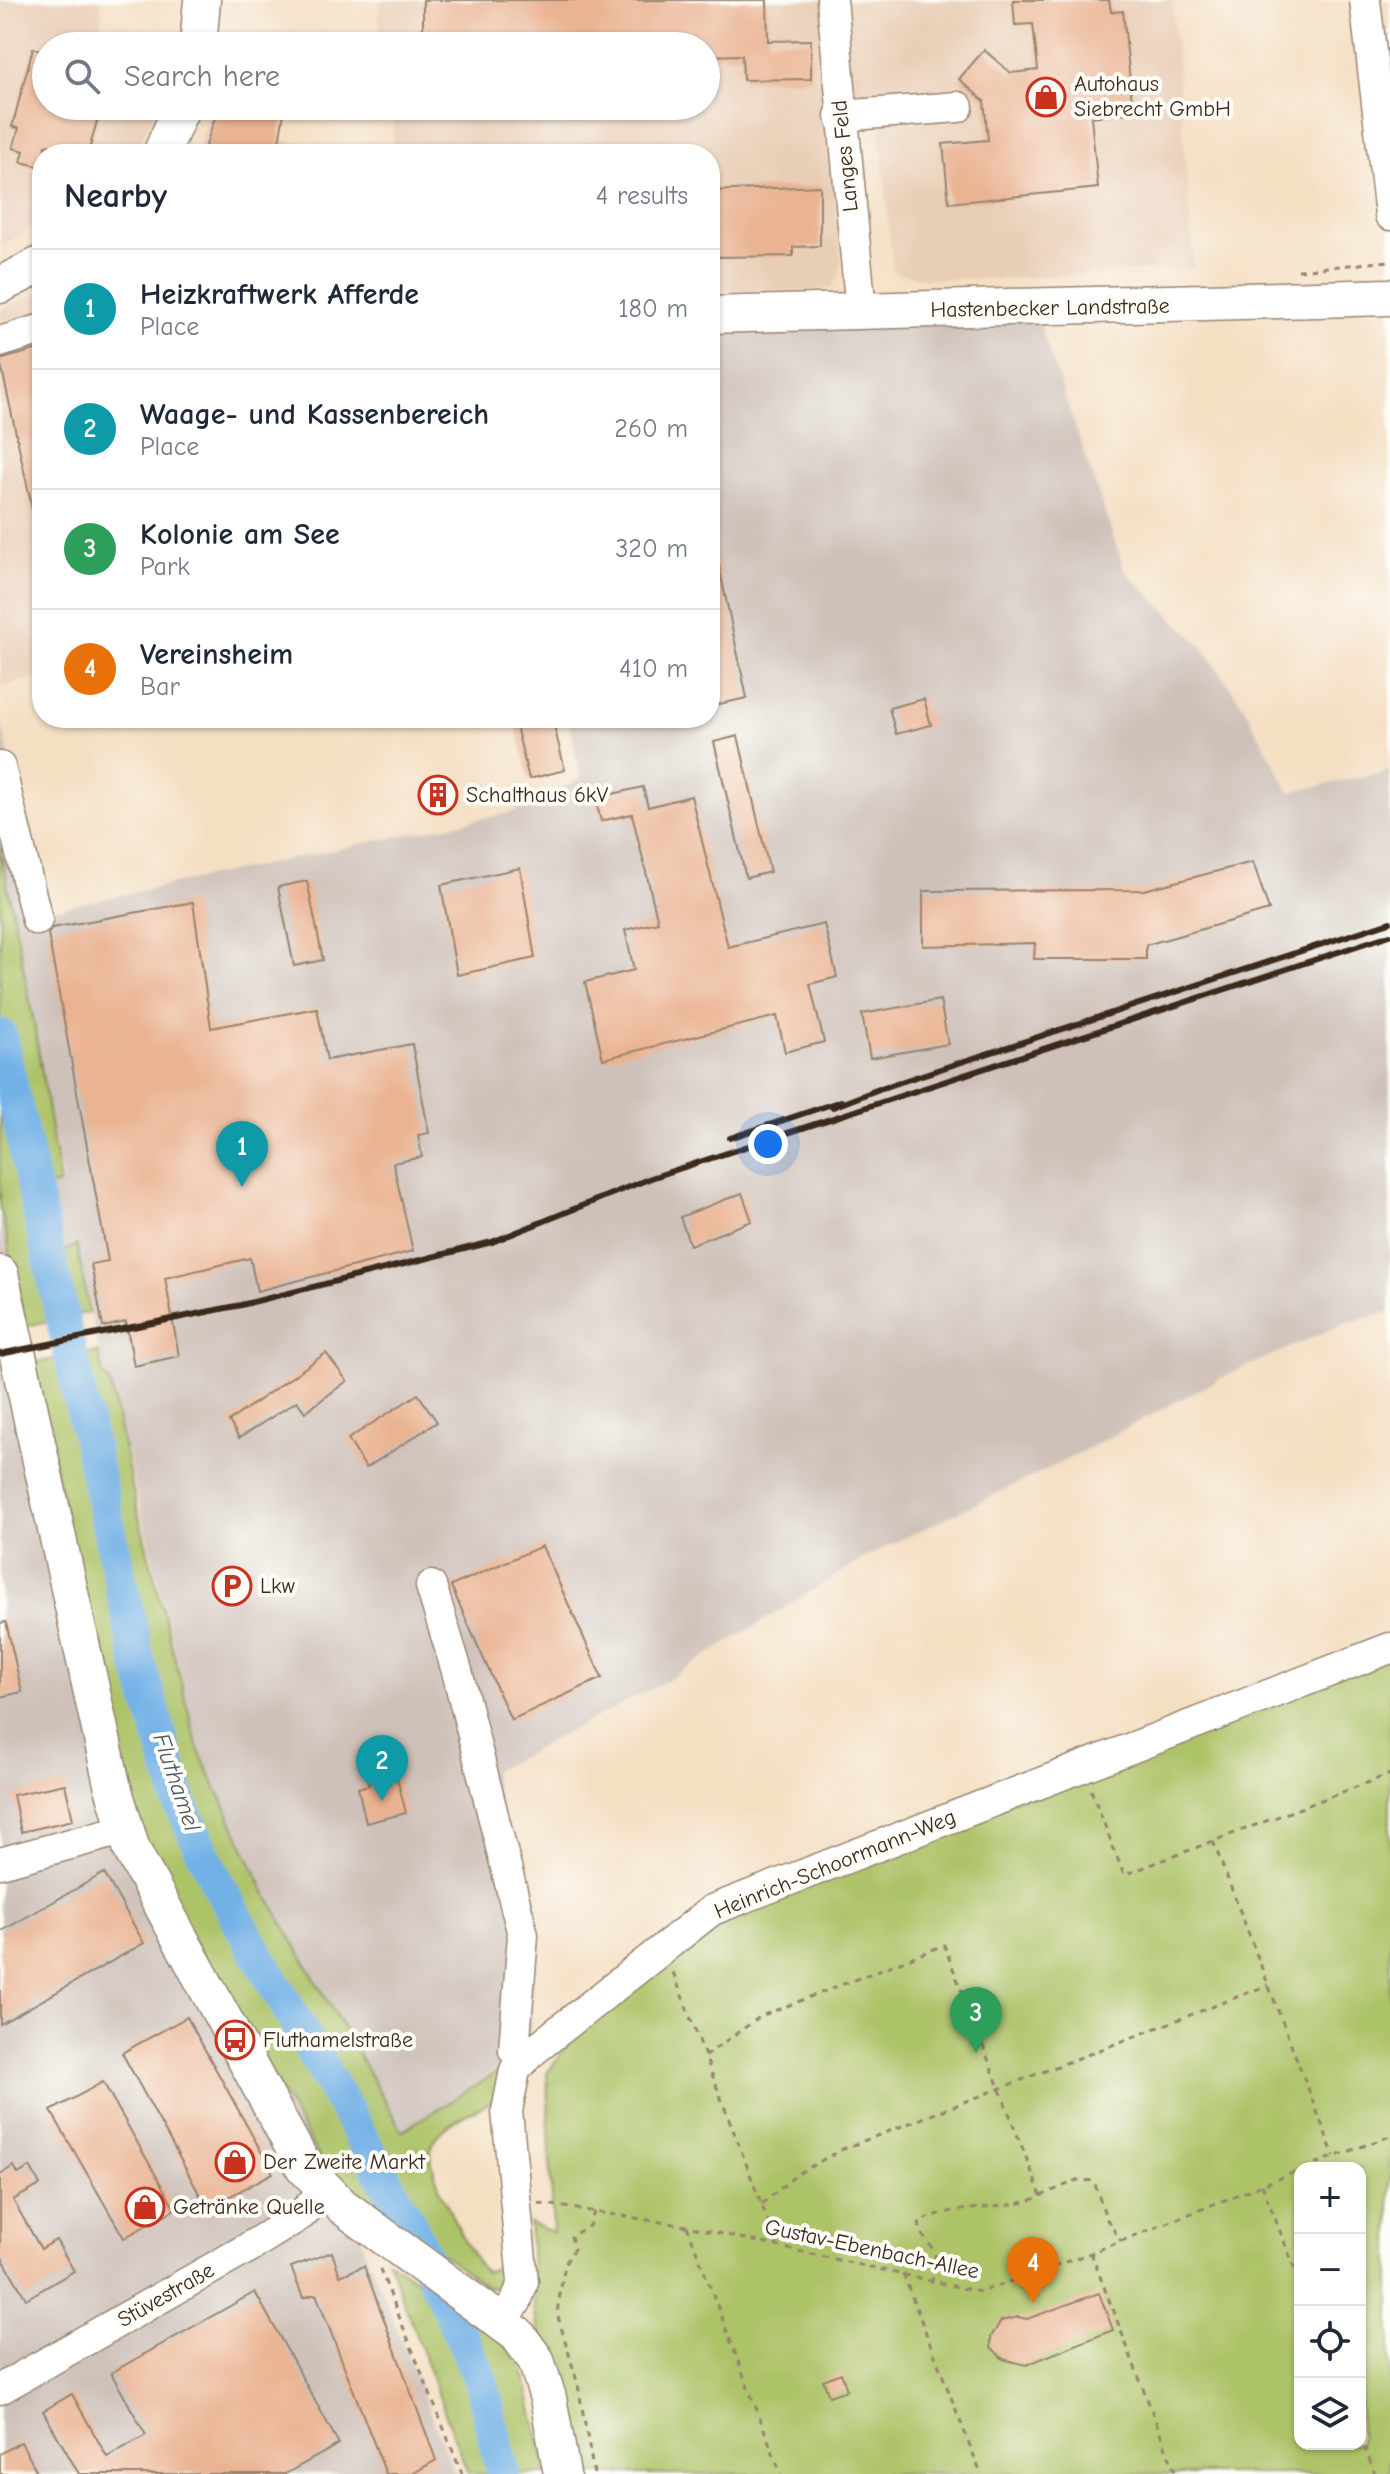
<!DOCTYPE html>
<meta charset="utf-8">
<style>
:root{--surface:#fff;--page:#f6f6f7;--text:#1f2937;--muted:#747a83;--line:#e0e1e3;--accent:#c8321e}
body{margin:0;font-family:"Comic Neue",sans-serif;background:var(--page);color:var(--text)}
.controls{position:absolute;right:24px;bottom:24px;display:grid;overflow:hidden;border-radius:16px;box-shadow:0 2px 6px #0004}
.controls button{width:72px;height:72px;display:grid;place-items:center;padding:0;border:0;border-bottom:2px solid var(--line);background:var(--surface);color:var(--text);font:40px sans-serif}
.you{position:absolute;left:768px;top:1144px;width:28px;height:28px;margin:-20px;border:6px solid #fff;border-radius:50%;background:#1a73e8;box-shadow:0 0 0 12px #1a73e833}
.badge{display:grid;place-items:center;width:52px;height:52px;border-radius:50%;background:var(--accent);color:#fff;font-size:26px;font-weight:700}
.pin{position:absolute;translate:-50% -66px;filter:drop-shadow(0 2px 4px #0008)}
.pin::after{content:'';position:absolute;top:42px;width:28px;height:24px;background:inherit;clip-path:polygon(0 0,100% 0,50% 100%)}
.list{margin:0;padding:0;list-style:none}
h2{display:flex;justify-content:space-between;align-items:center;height:104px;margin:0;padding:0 32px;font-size:34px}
h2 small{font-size:26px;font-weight:400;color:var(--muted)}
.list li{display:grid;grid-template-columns:52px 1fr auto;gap:24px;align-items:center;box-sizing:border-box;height:120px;padding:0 32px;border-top:2px solid var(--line)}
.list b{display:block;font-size:30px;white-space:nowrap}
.list p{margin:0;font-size:26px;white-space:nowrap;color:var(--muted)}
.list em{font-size:26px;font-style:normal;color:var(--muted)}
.icon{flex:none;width:44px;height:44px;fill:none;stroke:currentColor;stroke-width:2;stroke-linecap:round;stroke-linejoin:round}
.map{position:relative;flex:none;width:1390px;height:2474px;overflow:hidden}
.search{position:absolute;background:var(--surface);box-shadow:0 2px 6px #0004;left:32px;top:32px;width:688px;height:88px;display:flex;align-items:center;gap:20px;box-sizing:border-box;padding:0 28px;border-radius:44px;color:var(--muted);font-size:30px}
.panel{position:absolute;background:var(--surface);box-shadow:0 2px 6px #0004;left:32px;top:144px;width:688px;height:584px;border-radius:32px}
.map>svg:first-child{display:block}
.built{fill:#e9ceb6}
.industrial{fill:#cec1b9}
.green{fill:#adc367;stroke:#747642;stroke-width:2;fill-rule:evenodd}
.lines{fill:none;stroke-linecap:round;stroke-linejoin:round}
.river{stroke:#72b1e6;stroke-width:34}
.building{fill:#eab392}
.minor-casing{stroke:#988470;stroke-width:33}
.major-casing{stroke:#988470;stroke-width:39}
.path{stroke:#988470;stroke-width:3;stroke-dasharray:6 6;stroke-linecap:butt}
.minor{stroke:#fff;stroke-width:30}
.major{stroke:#fff;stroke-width:36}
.rail{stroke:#3b2a1e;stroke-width:6}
.labels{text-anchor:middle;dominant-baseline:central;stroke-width:8;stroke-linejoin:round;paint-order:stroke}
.poi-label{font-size:22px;fill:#3b2a1e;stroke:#fdfcf7;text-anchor:start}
.street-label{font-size:22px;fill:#3b2a1e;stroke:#fdfcf7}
.water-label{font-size:24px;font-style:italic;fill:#4e5964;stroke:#fdfcf7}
</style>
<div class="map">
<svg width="1390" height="2474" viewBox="0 0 1390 2474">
<rect width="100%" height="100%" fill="#fdfcf7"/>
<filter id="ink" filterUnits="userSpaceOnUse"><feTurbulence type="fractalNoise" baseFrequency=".0125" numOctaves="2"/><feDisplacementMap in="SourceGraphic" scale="16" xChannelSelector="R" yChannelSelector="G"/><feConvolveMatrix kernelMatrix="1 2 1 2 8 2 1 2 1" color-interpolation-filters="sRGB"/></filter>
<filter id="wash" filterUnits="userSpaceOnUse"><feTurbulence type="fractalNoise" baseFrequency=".006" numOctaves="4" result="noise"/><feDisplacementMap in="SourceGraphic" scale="32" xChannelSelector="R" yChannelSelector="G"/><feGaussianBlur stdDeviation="1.8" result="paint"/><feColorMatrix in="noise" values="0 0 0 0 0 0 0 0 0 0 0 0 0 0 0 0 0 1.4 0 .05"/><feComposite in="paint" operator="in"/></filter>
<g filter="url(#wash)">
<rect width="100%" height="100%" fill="#f4dfc3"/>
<g class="built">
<polygon points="0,0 100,0 102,17 93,44 99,46 46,46 46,106 159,106 141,140 128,154 42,154 42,223 0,246"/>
<polygon points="379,0 1172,0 1194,268 995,279 926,279 893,272 876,95 824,97 841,259 839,275 831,288 823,290 710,292 710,154 393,154 394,106 585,106 586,111 680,111 683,106 706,106 706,46 380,46"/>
<polygon points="210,114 299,145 321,154 196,154"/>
<polygon points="42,292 42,677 0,686 0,311"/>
</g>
<g class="industrial">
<polygon points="1038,320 1125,571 1202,646 1244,707 1290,792 1390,771 1390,1312 1345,1323 1223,1377 1058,1464 871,1554 666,1681 492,1772 534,1940 530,2039 494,2072 402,2131 265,1892 199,1749 110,1384 102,1372 78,1243 58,1254 53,1237 60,1225 50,1188 63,1184 0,840 0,717 46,911 513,812 581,778 568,718 710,718 710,330"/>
<polygon points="0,1213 26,1331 349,2210 455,2474 0,2474"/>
</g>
<g class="green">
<polygon points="0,847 33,1018 60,1184 47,1187 58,1226 51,1236 56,1256 77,1245 89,1312 26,1326 0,1207"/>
<path d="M98 1352 102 1372 110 1384 136 1505 198 1749 265 1892 402 2131 507 2066 496 2099C476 2110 447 2121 434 2141 419 2163 464 2238 476 2262L486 2272 510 2261 509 2279 501 2289 487 2287 326 2169 157 1877 125 1798 33 1363Z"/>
<path d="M1390 1655V2474H575L535 2315 529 2223 553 2232 547 2073 577 2032 713 1915ZM1300 2168H1360V2444H1300Z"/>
<polygon points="388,2260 500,2338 523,2368 547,2474 468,2474"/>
</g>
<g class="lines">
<polyline class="river" points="0,1035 138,1660 180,1803 218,1884 409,2222 481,2380 503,2474"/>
</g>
<g id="blocks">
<g class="building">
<polygon points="423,0 767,0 768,41 811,40 811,79 743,80 742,55 706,56 706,46 423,40"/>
<polygon points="1013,0 1109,0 1111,12 1123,11 1133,112 1091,117 1098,188 949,203 943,144 988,140 984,101 959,79 984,50 1011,73 1038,70 1033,24 1015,25"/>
<polygon points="33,48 46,52 46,73 40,94 46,96 46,106 84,106 100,110 88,154 46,145 41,167 21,162 24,151 13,148 19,128 12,127"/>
<polygon points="219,106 285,106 277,154 203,154"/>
<polygon points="820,186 820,246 793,247 793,256 710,257 710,191"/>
<polygon points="42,348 42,520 35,521 0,360"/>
<polygon points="717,557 747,698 710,706 710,558"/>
<polygon points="924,699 931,725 896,734 889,708"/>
<polygon points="514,718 552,718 565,770 529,779"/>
<polygon points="738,736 770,872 746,878 714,742"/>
<polygon points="449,786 452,800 427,805 424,791"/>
<polygon points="643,787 648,807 691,796 728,947 824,924 837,977 810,984 824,1042 785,1052 777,1016 603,1059 585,982 634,970 625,930 658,922 632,814 601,821 595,798"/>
<polygon points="1253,862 1269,910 1146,945 1146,959 1034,959 1035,943 923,946 923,891 1144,890"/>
<polygon points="520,868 535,958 457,975 441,885"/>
<polygon points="307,881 323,960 294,966 278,887"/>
<polygon points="193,902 211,1028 317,1008 327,1060 412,1044 429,1133 418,1135 422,1157 393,1163 413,1251 257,1291 250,1258 165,1278 179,1356 134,1366 126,1322 103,1327 91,1264 108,1261 48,934 52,928"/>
<polygon points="940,1000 948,1044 870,1058 862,1014"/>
<polygon points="742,1193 752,1221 690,1245 680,1217"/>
<polygon points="326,1353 347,1381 305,1412 297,1401 239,1438 229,1421"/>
<polygon points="418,1394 437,1422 366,1468 348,1439"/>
<polygon points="542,1546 602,1678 511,1720 451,1586"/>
<polygon points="6,1622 22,1692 0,1697 0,1623"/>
<polygon points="376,1755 383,1782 397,1778 406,1813 366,1823 358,1788 369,1785 362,1758"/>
<polygon points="65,1784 73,1820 21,1832 13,1795"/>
<polygon points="104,1873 144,1943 0,2024 0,1932"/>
<polygon points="187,2017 273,2173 212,2206 206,2206 122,2053"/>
<polygon points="103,2082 175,2209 124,2238 51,2111"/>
<polygon points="14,2166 18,2174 30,2167 40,2185 13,2200 41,2249 56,2240 74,2271 26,2299 0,2254 0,2174"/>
<polygon points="332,2252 340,2276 364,2266 436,2460 412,2474 386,2474 316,2294 303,2298 291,2267"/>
<polygon points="255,2292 339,2444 285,2474 79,2474 43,2411 72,2394 107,2457 146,2435 111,2373"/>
<polygon points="1099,2293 1113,2330 1026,2365 1003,2359 991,2347 991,2337 1001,2321 1018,2317 1027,2319"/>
<polygon points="841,2373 847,2390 829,2396 823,2380"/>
<polygon points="21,2442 38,2474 0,2474 0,2454"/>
</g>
</g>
</g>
<g filter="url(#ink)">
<use href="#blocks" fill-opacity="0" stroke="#988470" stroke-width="2"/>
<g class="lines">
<g class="minor-casing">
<g id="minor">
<polyline points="832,0 861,312"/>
<polyline points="1365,0 1390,215"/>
<polyline points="840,116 958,107"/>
<polyline points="0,342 42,329"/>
<polyline points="0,767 37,920"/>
<polyline points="431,1586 457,1671 523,1935 514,2050"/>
<polyline points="0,1863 126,1829"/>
<polyline points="502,2321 516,2302 523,2282 507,2111 515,2070 533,2051 712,1910 1390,1648"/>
<polyline points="0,2389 248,2248 302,2214 324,2191"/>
</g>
</g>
<g class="major-casing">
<g id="major">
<polyline points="198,46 202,0"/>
<polyline points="161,154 182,106"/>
<polyline points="0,285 42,264"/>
<polyline points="710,315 1390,297"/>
<polyline points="0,1274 112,1784 132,1850 304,2167 342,2206 517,2334 536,2360 548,2398 562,2474"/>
</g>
</g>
<g class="path">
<polyline points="1298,270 1390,261"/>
<polyline points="1091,1790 1124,1875 1390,1774"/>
<polyline points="1213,1841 1334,2156"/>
<polyline points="673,1972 777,2245"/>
<path d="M705 2056 761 2016 944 1945 1041 2196C1003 2214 956 2202 919 2222 922 2249 944 2241 932 2281"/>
<polyline points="1304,2168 1390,2136"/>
<polyline points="1262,2185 1300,2282"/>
<polyline points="1041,2196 1077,2180 1094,2181 1106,2218 1121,2241"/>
<polyline points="539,2203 687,2226 980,2292 1091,2253 1300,2170"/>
<polyline points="762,2204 796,2175 840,2150 1268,1985"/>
<polyline points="687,2226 781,2474"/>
<polyline points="1091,2253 1176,2474"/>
<polyline points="380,2269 462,2474"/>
<polyline points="903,2274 981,2474"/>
<polyline points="1360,2436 1375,2474"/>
<polyline points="594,2474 578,2385 557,2313 565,2264 574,2249 571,2236 589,2226 595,2210"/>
</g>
<use href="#minor" class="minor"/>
<use href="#major" class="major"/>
<g class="rail">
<polyline points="833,1107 879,1089 1390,922"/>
<polyline points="730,1138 841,1101"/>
<polyline points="0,1354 241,1305 492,1242 651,1178 1390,935"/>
</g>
</g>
</g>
<defs>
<g id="shop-ring" transform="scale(2)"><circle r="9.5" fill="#fdfcf7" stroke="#c8321e" stroke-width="1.5"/><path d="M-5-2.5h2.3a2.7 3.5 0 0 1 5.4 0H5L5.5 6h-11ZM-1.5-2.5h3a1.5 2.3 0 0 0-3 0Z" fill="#c8321e"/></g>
<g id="building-ring" transform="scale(2)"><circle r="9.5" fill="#fdfcf7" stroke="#c8321e" stroke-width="1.5"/><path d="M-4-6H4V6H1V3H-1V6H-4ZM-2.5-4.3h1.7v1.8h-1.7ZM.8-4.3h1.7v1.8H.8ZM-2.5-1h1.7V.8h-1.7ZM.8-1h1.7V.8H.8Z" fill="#c8321e"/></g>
<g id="parking-ring" transform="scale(2)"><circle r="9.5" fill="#fdfcf7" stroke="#c8321e" stroke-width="1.5"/><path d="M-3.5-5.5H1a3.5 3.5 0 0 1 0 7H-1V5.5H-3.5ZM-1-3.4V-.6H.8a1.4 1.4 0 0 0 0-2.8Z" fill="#c8321e"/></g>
<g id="bus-ring" transform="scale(2)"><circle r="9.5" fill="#fdfcf7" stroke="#c8321e" stroke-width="1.5"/><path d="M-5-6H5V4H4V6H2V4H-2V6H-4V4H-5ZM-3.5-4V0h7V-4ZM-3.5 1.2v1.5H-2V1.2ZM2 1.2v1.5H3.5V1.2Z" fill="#c8321e"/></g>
</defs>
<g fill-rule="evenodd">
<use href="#shop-ring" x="1046" y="97"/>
<use href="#building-ring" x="438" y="795"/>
<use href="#parking-ring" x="232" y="1586"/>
<use href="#bus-ring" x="235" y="2040"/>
<use href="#shop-ring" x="235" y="2162"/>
<use href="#shop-ring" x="145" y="2207"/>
</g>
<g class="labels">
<g class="poi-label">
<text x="1074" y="84">Autohaus<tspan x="1074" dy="25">Siebrecht GmbH</tspan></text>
<text x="466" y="795">Schalthaus 6kV</text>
<text x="260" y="1586">Lkw</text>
<text x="263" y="2040">Fluthamelstraße</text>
<text x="263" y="2162">Der Zweite Markt</text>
<text x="173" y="2207">Getränke Quelle</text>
</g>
<g class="street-label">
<text transform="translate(845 156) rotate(-96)">Langes Feld</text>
<text transform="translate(1050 308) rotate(-1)">Hastenbecker Landstraße</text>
<text transform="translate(835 1864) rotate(-22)">Heinrich-Schoormann-Weg</text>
<text transform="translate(872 2249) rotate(12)">Gustav-Ebenbach-Allee</text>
<text transform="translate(166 2295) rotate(-30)">Stüvestraße</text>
</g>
<g class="water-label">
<text transform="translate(177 1782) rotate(71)">Fluthamel</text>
</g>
</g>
</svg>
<div class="controls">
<button>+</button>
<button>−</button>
<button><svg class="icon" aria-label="locate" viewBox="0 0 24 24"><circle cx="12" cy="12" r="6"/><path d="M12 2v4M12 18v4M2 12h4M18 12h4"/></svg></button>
<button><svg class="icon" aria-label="layers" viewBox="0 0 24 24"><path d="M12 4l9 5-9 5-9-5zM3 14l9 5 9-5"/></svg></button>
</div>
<div class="you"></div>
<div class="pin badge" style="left:242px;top:1187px;background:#0f9aa8">1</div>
<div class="pin badge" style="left:382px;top:1801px;background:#0f9aa8">2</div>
<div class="pin badge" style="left:976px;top:2053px;background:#2e9e5b">3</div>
<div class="pin badge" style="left:1033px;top:2303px;background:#e8710a">4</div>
<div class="search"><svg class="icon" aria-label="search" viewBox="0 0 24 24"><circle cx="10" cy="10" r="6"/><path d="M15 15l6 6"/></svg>Search here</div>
<section class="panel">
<h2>Nearby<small>4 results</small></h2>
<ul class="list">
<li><span class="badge" style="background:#0f9aa8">1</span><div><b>Heizkraftwerk Afferde</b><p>Place</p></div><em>180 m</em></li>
<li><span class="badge" style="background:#0f9aa8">2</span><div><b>Waage- und Kassenbereich</b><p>Place</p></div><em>260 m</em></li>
<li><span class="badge" style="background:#2e9e5b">3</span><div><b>Kolonie am See</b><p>Park</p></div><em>320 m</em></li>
<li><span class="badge" style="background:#e8710a">4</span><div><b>Vereinsheim</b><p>Bar</p></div><em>410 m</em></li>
</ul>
</section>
</div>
